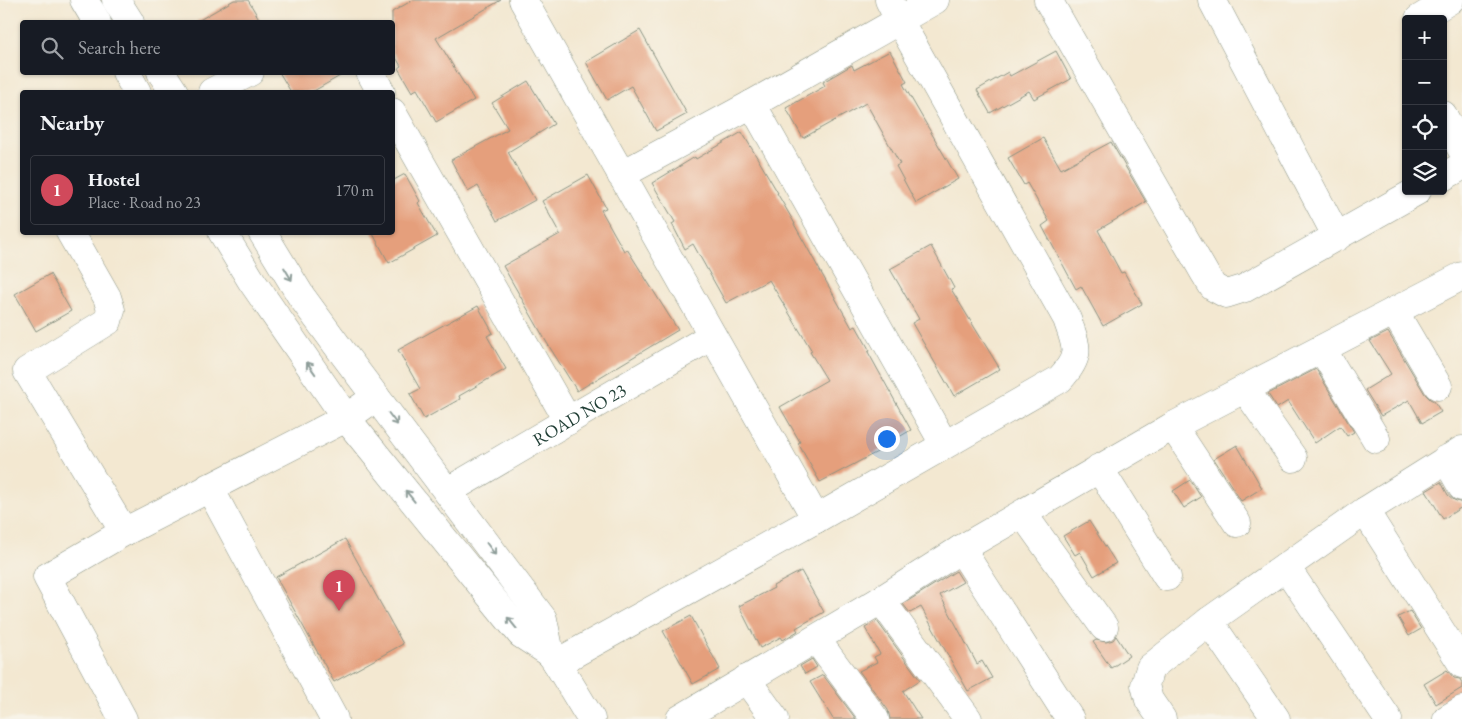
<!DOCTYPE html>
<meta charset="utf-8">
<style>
:root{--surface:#171b24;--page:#242831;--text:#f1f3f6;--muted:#9ea1a6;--line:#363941;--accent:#d1495b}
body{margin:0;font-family:"EB Garamond",serif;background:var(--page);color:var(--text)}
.controls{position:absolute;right:15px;top:15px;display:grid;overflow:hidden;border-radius:5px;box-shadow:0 1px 4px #0004}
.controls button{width:45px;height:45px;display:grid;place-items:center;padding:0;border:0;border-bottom:1px solid var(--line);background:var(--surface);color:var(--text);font:25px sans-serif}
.you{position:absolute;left:886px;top:438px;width:18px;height:18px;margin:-12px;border:4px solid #fff;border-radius:50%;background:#1a73e8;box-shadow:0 0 0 8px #1a73e833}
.badge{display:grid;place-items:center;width:32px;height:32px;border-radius:50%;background:var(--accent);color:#fff;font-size:16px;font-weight:700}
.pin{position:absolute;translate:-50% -41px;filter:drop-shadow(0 1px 2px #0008)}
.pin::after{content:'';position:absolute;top:26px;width:18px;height:15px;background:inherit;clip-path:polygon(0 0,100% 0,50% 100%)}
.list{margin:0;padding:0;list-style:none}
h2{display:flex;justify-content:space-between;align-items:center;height:65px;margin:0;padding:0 20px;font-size:21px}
h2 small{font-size:16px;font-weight:400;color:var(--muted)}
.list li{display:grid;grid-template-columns:32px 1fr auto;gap:15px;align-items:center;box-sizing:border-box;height:70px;margin:0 10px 10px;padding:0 10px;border:1px solid var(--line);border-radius:5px}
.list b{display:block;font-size:19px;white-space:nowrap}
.list p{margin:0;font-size:16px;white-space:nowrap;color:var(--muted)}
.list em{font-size:16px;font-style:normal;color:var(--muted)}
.icon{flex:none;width:28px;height:28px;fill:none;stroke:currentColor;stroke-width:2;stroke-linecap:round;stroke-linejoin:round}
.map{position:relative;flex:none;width:1462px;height:719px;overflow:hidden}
.search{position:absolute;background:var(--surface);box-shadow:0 1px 4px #0004;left:20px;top:20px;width:375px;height:55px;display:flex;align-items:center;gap:12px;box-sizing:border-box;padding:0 18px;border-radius:5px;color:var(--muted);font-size:19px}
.panel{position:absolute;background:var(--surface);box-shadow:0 1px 4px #0004;left:20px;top:90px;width:375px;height:145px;border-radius:5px}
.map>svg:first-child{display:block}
.building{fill:#e59f7b}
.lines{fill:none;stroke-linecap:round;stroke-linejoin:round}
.minor-casing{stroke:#899282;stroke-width:29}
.minor{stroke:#fff;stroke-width:28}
.oneway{stroke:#8f9e9a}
.labels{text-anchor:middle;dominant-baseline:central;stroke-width:4.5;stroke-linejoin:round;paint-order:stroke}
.street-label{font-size:18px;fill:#1f3d34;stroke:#f7f3e8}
</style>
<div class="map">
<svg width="1462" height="719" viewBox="0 0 1462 719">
<rect width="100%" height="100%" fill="#f7f3e8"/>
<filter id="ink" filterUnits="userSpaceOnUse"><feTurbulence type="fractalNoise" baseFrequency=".02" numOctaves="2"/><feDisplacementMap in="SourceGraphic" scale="10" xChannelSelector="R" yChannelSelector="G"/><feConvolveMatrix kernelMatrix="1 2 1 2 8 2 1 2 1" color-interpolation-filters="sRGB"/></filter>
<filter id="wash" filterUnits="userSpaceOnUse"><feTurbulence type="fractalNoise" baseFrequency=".0096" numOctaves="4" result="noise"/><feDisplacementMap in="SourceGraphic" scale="20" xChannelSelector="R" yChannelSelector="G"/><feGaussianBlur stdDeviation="1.12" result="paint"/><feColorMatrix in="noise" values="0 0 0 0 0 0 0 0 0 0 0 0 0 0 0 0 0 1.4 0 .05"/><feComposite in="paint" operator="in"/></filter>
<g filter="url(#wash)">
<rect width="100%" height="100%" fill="#f3e8d1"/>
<g id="blocks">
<g class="building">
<polygon points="234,0 248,0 261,22 196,22"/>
<polygon points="413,0 501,0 436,38 474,100 436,122 417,89 412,92 398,68 401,66 392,51 392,12"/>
<polygon points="640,30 687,114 656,131 631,86 607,100 586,62"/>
<polygon points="890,51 907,82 903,84 958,179 916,203 896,166 900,164 866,103 803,138 786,108 825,86 823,82 852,65 854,70"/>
<polygon points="1056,51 1071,79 1034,99 1029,91 990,113 977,90 1008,72 1010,76"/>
<polygon points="279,72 347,72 312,92 291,92"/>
<polygon points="528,81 554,124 508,152 535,200 497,221 478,186 468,192 451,160 508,129 492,103"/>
<polygon points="742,132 778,193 777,193 795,224 794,224 852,328 856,326 870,351 868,352 911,430 880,448 881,450 820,482 798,443 800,442 780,407 827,380 810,352 812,351 769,280 726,303 693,244 685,249 672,224 675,222 652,183 695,157 696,159"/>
<polygon points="1043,138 1061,169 1111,142 1146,202 1098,230 1121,273 1124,272 1142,304 1103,326 1081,286 1076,289 1042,226 1049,221 1027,183 1024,185 1008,158"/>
<polygon points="405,174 420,201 418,203 437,236 389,263 372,232 392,232 392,181"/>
<polygon points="588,175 606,208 601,210 624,251 627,249 678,330 577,391 547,343 503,266 560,234 542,201"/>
<polygon points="931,246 954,288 951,289 1000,369 954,396 912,323 919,319 890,269"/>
<polygon points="50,274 71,311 36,331 15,294"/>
<polygon points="478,306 493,333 487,336 506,369 459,396 460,399 424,419 410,394 420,389 398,350"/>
<polygon points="1388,332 1425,394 1430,399 1434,401 1441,412 1422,423 1409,400 1381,416 1365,390 1391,374 1370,341"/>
<polygon points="1316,369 1354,432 1347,436 1340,426 1315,443 1288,401 1277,408 1268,394"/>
<polygon points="1237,445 1262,488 1241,501 1214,459"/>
<polygon points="1190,480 1201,497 1184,508 1173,491"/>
<polygon points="1441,482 1448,495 1454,500 1462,503 1462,507 1443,519 1426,491"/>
<polygon points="1089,521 1116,563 1094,576 1080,552 1075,555 1063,536"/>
<polygon points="345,539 403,644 334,682 276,577"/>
<polygon points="801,571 824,612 796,628 798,631 783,640 781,637 760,648 739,606 774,588 773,586"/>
<polygon points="956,571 963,582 940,595 977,664 982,661 992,678 968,691 921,607 910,613 903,604"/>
<polygon points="1410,611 1421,629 1409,636 1398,617"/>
<polygon points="691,616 720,669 693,684 663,631"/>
<polygon points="877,621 920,680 903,691 921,719 890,719 888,710 859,671 877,662 874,657 880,654 865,628"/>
<polygon points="1116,636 1129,656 1111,668 1093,642 1096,640 1106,642 1113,640"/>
<polygon points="812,659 817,667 805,674 800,666"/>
<polygon points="1447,670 1454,678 1460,679 1462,683 1462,688 1436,704 1424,684"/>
<polygon points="823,675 856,719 833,719 810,682"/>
</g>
</g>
</g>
<g filter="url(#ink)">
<use href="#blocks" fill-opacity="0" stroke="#899282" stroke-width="1"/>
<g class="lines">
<g class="minor-casing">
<g id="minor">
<polyline points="84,0 97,22"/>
<polyline points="116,0 130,22"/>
<polyline points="523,0 816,519"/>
<polyline points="1048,0 1205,274 1213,287 1226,294 1245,288 1417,191"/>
<polyline points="1212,0 1337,237"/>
<polyline points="1419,19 1450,0"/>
<polyline points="126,72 137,92"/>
<polyline points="161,72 174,92"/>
<polyline points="370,72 381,92"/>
<polyline points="212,92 250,72"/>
<polyline points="752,104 944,444"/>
<polyline points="392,112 568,421"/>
<polyline points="1443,115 1462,150"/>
<polyline points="621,175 752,104 935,0"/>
<polyline points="1443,177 1462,166"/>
<polyline points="70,232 107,297 111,310 108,321 27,371 124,532"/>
<polyline points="222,232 251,280 346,418 521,634 550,653"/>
<path d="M262 232 301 296 339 348 543 619 550 653 557 663 816 519 1060 379C1082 355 1077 348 1067 319L899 20 889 0"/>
<polyline points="1394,311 1438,386"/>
<polyline points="1322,349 1376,439"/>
<polyline points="1245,389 1293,458"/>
<polyline points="1173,426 1237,523"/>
<polyline points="1446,459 1462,487"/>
<polyline points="1099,468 1167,577"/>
<polyline points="209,487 334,719"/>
<path id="s1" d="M448 491 712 336"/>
<polyline points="1365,511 1462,664"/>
<polyline points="1023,514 1104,627"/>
<polyline points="961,549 1070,719"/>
<polyline points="1286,567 1388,719"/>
<polyline points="881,600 968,719"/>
<polyline points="1209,621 1276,719"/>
<polyline points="816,639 875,719"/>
<polyline points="557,663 591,719"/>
<polyline points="746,679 775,719"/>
<polyline points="123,719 47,577 124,532 346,418 376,397"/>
<polyline points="680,719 881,600 961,549 1173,426 1462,276"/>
<polyline points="1162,719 1149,700 1145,685 1150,668 1209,621 1365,511 1462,450"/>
<polyline points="1447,719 1462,710"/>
</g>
</g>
<use href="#minor" class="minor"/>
</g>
<defs><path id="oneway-shaft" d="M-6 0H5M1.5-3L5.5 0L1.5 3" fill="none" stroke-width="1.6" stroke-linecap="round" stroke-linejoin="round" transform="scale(1.25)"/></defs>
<g class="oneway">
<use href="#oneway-shaft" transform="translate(288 274) rotate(59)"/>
<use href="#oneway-shaft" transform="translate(311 368) rotate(-125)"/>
<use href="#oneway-shaft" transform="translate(393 419) rotate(53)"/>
<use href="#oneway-shaft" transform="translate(410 496) rotate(-129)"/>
<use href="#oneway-shaft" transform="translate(491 549) rotate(53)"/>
<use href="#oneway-shaft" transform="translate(512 623) rotate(-129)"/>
</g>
</g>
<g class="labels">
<g class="street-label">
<text stroke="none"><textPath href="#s1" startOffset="152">ROAD NO 23</textPath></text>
</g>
</g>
</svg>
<div class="controls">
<button>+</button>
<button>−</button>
<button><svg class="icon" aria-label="locate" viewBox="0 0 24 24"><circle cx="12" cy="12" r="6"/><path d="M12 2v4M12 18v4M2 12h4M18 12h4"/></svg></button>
<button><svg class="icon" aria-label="layers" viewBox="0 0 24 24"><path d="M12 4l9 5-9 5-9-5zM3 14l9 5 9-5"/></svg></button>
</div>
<div class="you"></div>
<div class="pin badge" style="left:339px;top:611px">1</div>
<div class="search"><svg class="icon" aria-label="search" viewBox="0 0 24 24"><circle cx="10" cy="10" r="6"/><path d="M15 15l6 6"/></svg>Search here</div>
<section class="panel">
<h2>Nearby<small></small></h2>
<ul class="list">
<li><span class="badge">1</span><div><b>Hostel</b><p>Place · Road no 23</p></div><em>170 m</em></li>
</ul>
</section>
</div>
